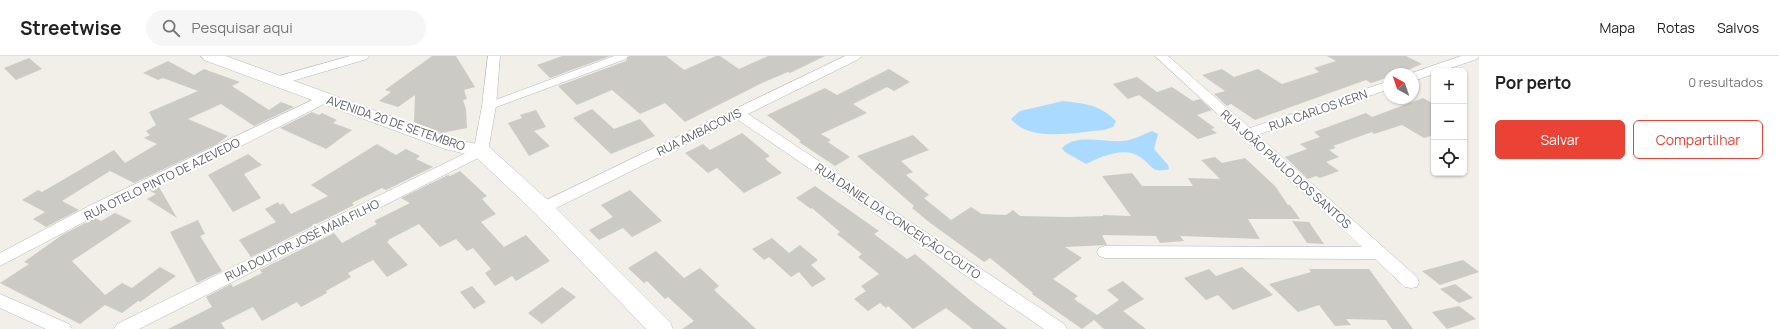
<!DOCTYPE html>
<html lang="pt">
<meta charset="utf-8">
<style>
:root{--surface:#fff;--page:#f6f6f6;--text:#222;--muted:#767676;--line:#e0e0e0;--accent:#ea4335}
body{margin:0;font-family:Manrope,sans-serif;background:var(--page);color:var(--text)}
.controls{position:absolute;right:12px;top:12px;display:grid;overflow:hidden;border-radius:6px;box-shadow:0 1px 3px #0004}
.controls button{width:36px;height:36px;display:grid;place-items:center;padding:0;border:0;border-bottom:1px solid var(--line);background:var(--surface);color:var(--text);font:20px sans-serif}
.compass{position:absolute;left:1383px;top:12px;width:36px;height:36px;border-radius:50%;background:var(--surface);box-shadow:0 1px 3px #0004;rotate:320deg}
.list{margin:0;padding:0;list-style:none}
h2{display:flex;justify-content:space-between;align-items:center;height:52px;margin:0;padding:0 16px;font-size:17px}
h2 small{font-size:13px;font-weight:400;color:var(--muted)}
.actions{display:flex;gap:8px;padding:12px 16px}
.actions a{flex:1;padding:9px 0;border:1px solid var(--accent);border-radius:6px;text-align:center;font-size:14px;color:var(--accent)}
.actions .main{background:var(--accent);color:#fff}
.icon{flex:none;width:22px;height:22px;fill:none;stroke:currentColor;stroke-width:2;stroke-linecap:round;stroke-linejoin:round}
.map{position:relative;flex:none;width:1479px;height:273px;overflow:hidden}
header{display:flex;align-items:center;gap:24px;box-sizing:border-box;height:56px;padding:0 20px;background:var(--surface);border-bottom:1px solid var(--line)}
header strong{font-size:19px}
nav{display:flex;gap:22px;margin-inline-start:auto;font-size:14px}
.search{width:280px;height:36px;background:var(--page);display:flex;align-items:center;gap:10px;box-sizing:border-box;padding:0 14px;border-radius:22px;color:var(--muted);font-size:15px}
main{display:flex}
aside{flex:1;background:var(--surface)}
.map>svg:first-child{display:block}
.water{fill:#aadaff}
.building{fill:#cccac5}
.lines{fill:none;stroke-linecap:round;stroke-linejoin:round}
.lane-casing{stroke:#b5b8bc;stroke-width:8}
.street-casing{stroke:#b5b8bc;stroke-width:1}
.secondary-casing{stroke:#b6babf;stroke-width:1}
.lane{stroke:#fff;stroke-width:7}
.street{fill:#fff;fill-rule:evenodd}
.secondary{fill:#fff;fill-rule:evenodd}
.labels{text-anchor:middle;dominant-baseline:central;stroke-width:4;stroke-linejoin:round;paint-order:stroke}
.street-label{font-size:12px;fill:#5f6368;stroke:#fff}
</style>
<header>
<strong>Streetwise</strong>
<div class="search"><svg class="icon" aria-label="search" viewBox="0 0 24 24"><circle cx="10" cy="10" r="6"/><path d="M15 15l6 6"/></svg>Pesquisar aqui</div>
<nav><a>Mapa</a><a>Rotas</a><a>Salvos</a></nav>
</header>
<main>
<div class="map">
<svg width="1479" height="273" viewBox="0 0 1479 273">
<rect width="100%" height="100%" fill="#f1efe8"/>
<g class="water">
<path d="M1063 45C1086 48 1099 48 1116 65L1113 71 1104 74C1076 76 1031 87 1011 63L1020 55Z"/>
<path d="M1152 75 1158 78 1154 93 1168 109 1169 113C1150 118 1153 109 1140 101 1124 90 1101 101 1086 108L1065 96 1062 92C1077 77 1104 87 1123 85 1133 84 1142 79 1152 75Z"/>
</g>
<g class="building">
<polygon points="432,0 456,0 475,31 464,34 467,43 463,44 466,53 467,72 441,77 414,66 415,39 398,51 379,45 391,36 385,34"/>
<polygon points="562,0 610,0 550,22 537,9"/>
<polygon points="629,0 666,0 684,14 716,0 720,0 739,13 768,0 825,0 790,17 788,16 762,27 685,66 665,47 640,58 612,34 577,49 558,30 626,5"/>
<polygon points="1327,0 1406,0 1422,8 1398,18 1389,18 1389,21 1371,27 1366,24 1255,64 1231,48 1227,50 1214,38 1225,35 1202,19 1222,13 1234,21 1258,13 1282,28 1319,16 1314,12 1336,5"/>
<polygon points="29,2 42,13 16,24 4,12"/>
<polygon points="168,5 194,19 204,13 240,26 232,30 269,54 281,46 294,51 254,70 221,48 188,63 228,80 217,88 134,127 110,115 62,145 79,154 46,171 33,163 45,156 22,144 38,134 42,136 114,94 125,107 157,88 144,82 150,79 146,75 156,69 149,56 198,35 163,22 158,24 143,17"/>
<polygon points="889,13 910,26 894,35 887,31 853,48 867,57 821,78 831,84 828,86 850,101 835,110 799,86 801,85 767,59 825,32 837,39"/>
<polygon points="1137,21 1157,36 1172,31 1193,45 1200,43 1212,54 1197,59 1215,72 1211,73 1217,77 1198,83 1139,39 1128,43 1113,28"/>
<polygon points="1423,42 1434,48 1434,79 1424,82 1402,69 1374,78 1372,76 1333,90 1336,92 1329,94 1339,101 1326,106 1339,115 1320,122 1316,120 1308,123 1285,101 1307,93 1300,88 1320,81 1314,76 1366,57 1372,61"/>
<polygon points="592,53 614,73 640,63 655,80 611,98 573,62"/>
<polygon points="536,54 546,71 534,75 550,90 529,100 508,67 522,62 520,59"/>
<polygon points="312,56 319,59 322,57 337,64 333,67 352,74 326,93 280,72"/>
<polygon points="742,77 770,100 765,103 782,117 744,137 717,112 708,117 685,97 703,88 710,94"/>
<polygon points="913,79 929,94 901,105 913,116 906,119 929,139 924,142 951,164 971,151 982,158 1006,159 1013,154 1020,160 1068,161 1103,160 1103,159 1131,160 1102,120 1132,117 1142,130 1193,130 1188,122 1220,123 1201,104 1215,101 1222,107 1245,102 1275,130 1288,149 1290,149 1300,163 1248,163 1260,183 1180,180 1184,185 1160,187 1156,180 1102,179 1107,189 1065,191 1082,202 1053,223 1078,240 1074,243 1097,259 1119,244 1107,234 1123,225 1144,243 1123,255 1146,273 1104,273 1094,264 1082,273 1032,238 1033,237 990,202 984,206 929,166 912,152 914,150 857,100"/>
<polygon points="377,88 396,99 406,93 420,100 416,103 433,111 386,134 382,132 352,147 354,149 251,201 239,184 276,166 265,153 278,146 280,149 283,147 291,158 328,140 311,129"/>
<polygon points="248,98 262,109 244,118 261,142 233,156 208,119"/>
<polygon points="460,115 487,140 482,143 496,158 481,166 504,191 526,179 550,205 516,225 512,220 495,230 485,217 491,213 473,192 467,195 456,183 440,191 419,168 388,184 389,185 387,186 408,209 387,221 373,204 348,217 351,221 326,235 327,237 301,251 297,246 262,265 253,251 221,267 225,273 168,273 212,251 206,241 231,228 233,231 262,217 260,214 334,177 342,187 377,168 374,165 410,147 401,142 448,119 450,120"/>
<polygon points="815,130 879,175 874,178 907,203 915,198 971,245 1007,273 973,273 946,252 913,273 888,250 886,252 880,247 868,255 854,243 866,235 861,230 879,218 858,201 862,198 837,178 840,176 812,152 811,153 796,142"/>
<polygon points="159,131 166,143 177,162 147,143 156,138 150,135"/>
<polygon points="630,134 662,165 632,181 623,172 599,184 589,174 613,161 601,149"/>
<polygon points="115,157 132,165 72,205 105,239 122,227 132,232 160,211 176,220 140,246 138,245 122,257 105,249 80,268 0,227 29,208 24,206 62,179 95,162 101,165"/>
<polygon points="198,164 205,178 200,180 222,215 197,227 170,176"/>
<polygon points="1292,165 1309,166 1324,188 1307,187"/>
<polygon points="772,182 789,197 800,189 818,204 811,209 826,223 812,231 799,216 791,221 769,201 764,204 752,193"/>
<polygon points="656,195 684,222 700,212 719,230 714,234 756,273 682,273 694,265 668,241 665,243 647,225 644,227 628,212"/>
<polygon points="1463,204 1479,216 1440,229 1422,215"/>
<polygon points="1242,211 1273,239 1233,254 1218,239 1206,244 1184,222 1209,213 1216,220"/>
<polygon points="1309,213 1369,213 1413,273 1392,273 1386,264 1346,263 1351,269 1335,270 1319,249 1298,256 1269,228 1311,216"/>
<polygon points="1455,228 1473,242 1459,247 1440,233"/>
<polygon points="472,230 486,246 474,253 460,236"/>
<polygon points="562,231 576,241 542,268 528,257"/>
<polygon points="1459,250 1476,263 1447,273 1432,256"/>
</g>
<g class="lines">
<g class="lane-casing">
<polyline id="lane" points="489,50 624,0"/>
</g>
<g class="street-casing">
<g id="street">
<polygon points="350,0 369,0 367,3 282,28 272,28 271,25 272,22"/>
<polygon points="488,0 500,0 496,50 488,95 486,98 139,273 114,273 117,268 474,93 482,50"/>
<polygon points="845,0 861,0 859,3 748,58 1064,268 1067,273 1044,273 737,63 548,156 543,157 538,156 535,152 538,148"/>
<polygon points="1155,0 1168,0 1250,72 1389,25 1389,33 1257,79 1417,221 1419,226 1417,231 1411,232 1405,231 1375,203 1105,202 1099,200 1097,196 1099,192 1105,190 1362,191"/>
<polygon points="1461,0 1479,0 1477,3 1442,15 1434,15 1434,18 1413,25 1413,18 1409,18"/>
<polygon points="325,38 330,39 332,42 330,45 243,89 103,156 0,210 0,197 93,148"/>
<polygon points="0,238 69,268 72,273 46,273 0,252"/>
</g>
</g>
<g class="secondary-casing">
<polygon id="secondary" points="201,0 226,0 456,84 488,90 551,147 670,266 673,273 646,273 535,157 475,100 445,93 204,4"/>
</g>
<use href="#lane" class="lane"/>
<use href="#street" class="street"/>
<use href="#secondary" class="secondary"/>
</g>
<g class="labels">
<g class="street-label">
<text transform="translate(1318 54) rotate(-19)">RUA CARLOS KERN</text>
<text transform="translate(396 67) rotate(19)">AVENIDA 20 DE SETEMBRO</text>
<text transform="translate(699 76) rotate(-26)">RUA AMBACOVIS</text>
<text transform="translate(1286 113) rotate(42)">RUA JOÃO PAULO DOS SANTOS</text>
<text transform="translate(162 123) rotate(-26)">RUA OTELO PINTO DE AZEVEDO</text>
<text transform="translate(898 165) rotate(34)">RUA DANIEL DA CONCEIÇÃO COUTO</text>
<text transform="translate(302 184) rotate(-26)">RUA DOUTOR JOSÉ MAIA FILHO</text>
</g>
</g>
</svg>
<div class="controls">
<button>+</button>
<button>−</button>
<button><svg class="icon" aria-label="locate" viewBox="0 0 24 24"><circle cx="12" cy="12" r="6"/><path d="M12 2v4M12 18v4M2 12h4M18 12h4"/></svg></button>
</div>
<svg class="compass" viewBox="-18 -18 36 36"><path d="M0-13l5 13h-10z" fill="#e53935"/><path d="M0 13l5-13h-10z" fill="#767676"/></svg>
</div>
<aside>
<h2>Por perto<small>0 resultados</small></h2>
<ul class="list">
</ul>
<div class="actions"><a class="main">Salvar</a><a>Compartilhar</a></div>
</aside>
</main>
